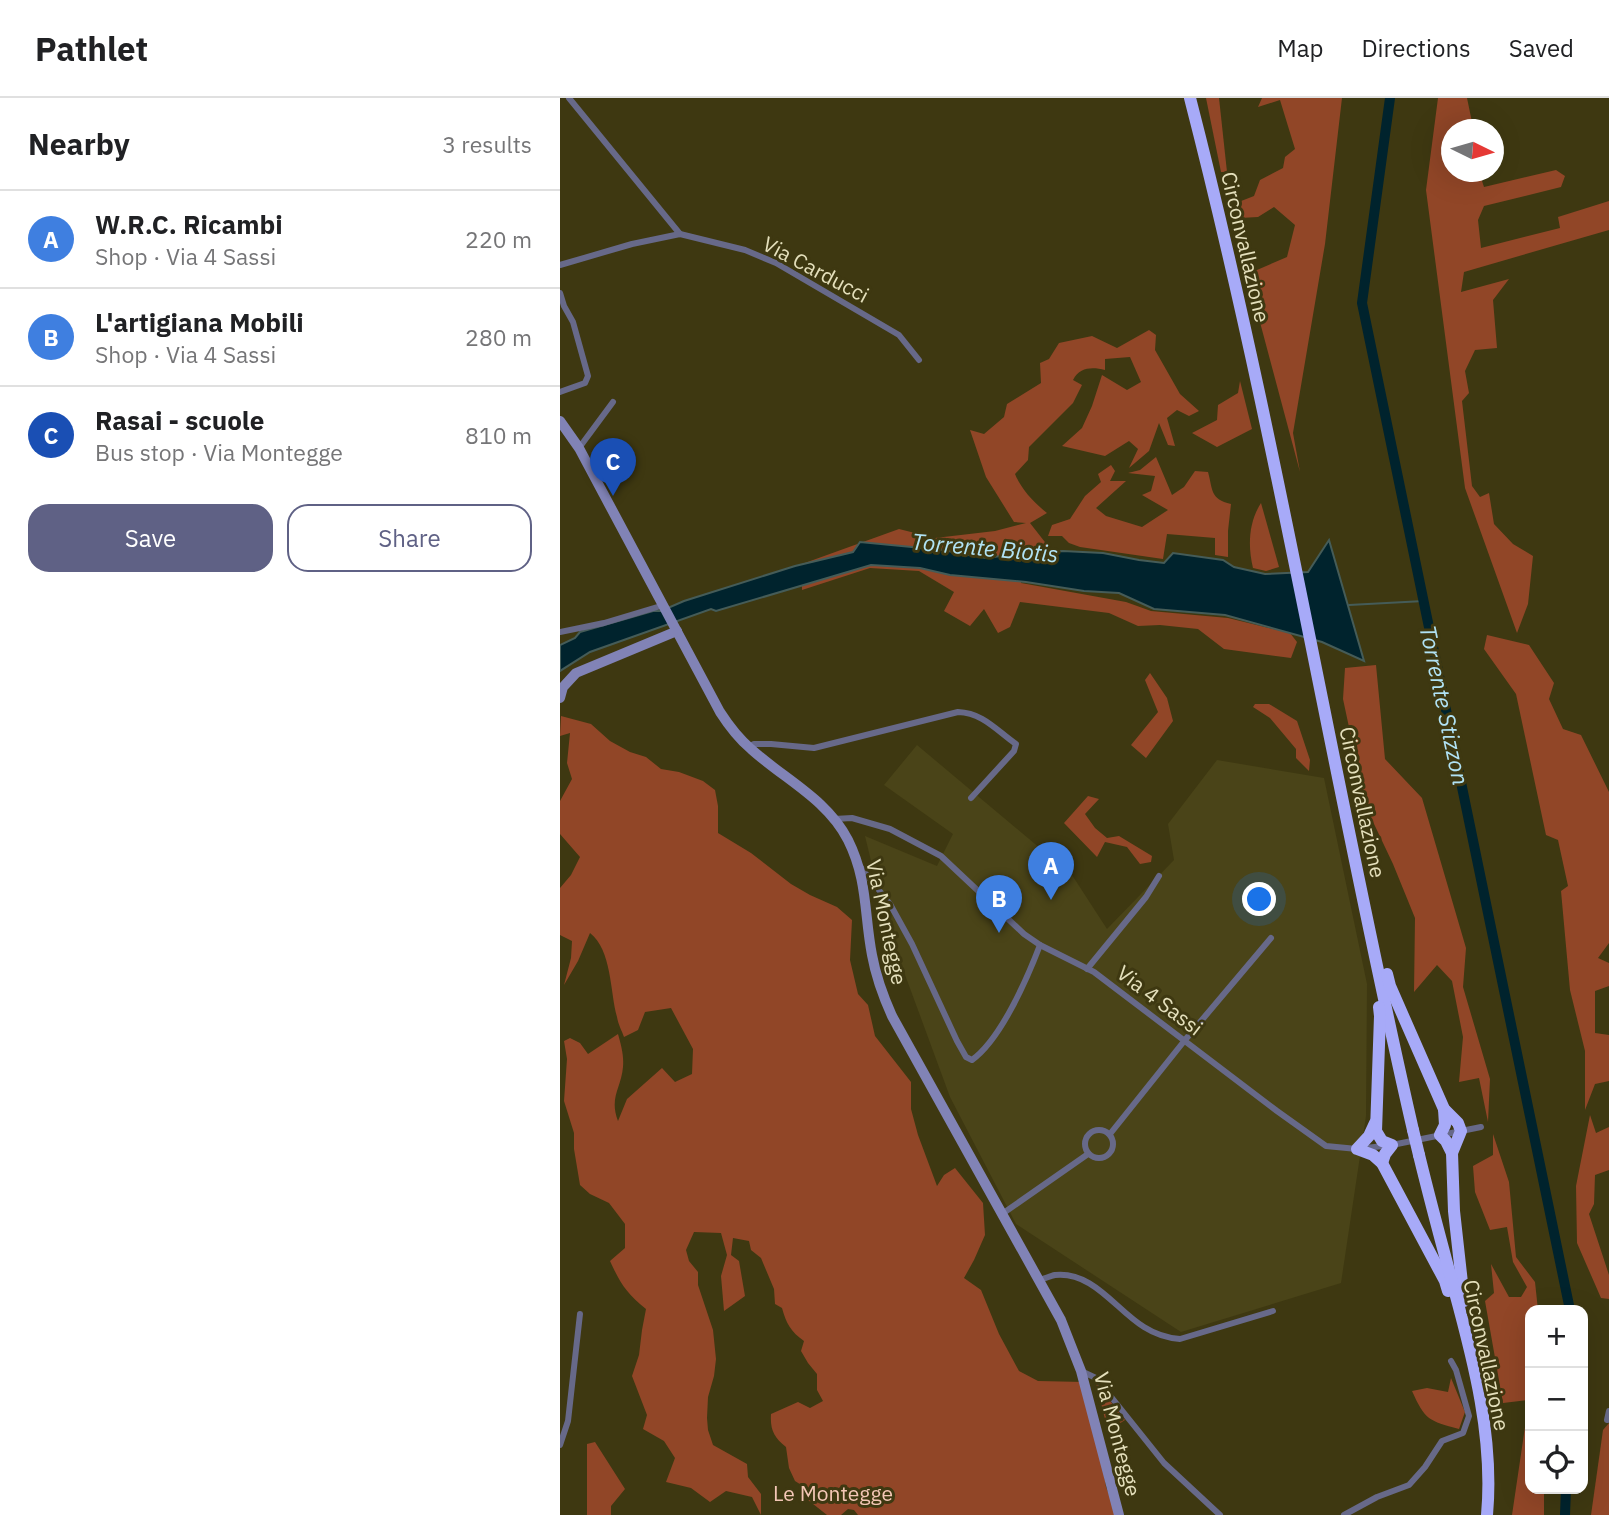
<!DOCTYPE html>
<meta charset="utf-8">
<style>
:root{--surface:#fff;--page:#f2f2f2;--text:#202124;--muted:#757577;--line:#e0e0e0;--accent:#5f6185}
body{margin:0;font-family:"IBM Plex Sans",sans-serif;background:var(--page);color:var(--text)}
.controls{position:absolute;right:21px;bottom:21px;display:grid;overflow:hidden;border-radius:14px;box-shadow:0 7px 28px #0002}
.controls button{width:63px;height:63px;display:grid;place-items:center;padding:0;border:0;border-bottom:2px solid var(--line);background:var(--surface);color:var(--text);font:35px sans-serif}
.compass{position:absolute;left:881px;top:21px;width:63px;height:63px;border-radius:50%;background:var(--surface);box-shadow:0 7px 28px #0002;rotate:95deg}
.you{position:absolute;left:700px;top:802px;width:24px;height:24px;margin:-18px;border:5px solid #fff;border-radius:50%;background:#1a73e8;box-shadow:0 0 0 10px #1a73e833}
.badge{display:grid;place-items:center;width:46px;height:46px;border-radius:50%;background:var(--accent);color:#fff;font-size:23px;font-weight:700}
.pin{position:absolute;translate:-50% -58px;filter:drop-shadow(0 2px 4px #0008)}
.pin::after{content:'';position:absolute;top:37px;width:24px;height:21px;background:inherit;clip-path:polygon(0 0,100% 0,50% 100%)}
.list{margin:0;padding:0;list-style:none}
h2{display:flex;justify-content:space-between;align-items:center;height:91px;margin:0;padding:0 28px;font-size:30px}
h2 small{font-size:23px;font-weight:400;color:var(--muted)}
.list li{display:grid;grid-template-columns:46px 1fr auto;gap:21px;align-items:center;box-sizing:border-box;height:98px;padding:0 28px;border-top:2px solid var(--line)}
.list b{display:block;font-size:26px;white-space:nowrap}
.list p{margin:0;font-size:23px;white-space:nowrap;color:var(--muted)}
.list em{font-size:23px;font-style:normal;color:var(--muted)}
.actions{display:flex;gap:14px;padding:21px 28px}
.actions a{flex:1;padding:16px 0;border:2px solid var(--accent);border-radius:21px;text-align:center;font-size:24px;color:var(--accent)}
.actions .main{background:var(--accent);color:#fff}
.icon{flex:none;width:38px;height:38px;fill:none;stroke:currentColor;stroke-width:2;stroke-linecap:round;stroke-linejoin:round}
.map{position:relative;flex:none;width:1049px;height:1417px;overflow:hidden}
header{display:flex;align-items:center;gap:42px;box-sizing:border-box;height:98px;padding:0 35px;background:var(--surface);border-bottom:2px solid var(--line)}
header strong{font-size:33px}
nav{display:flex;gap:38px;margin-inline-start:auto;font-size:24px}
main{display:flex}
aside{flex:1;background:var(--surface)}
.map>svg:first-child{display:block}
.built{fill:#4a4418}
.forest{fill:#914627}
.water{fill:#00232d;stroke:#455c58;stroke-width:2}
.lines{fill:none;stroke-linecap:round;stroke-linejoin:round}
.stream{stroke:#455c58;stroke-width:2}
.river{stroke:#00232d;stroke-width:10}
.street{stroke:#676989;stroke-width:6}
.secondary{stroke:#8183b6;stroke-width:10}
.highway{stroke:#a7aaf8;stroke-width:12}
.highway-bridge{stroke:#a7aaf8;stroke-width:12}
.labels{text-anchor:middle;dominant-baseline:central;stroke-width:6;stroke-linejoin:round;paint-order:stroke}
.street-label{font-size:21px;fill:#e5e0bc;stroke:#3e3811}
.park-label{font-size:21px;fill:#f4c7b6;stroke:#3e3811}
.water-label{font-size:23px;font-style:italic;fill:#b1e3f5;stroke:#3e3811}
</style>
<header>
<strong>Pathlet</strong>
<nav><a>Map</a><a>Directions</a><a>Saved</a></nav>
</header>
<main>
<aside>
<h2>Nearby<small>3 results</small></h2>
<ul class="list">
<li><span class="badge" style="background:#3f7fe0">A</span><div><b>W.R.C. Ricambi</b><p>Shop · Via 4 Sassi</p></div><em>220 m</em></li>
<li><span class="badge" style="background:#3f7fe0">B</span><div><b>L'artigiana Mobili</b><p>Shop · Via 4 Sassi</p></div><em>280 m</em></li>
<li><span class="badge" style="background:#1a4fb4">C</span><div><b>Rasai - scuole</b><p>Bus stop · Via Montegge</p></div><em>810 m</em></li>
</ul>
<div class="actions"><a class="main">Save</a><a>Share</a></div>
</aside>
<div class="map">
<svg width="1049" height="1417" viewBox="0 0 1049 1417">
<rect width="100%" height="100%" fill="#3e3811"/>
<polygon class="built" points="357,647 512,777 547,831 614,762 608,726 657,662 764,680 807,886 806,1018 781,1185 621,1234 456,1126 390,999 326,825 305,738 377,768 393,736 324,687"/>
<g class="forest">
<polygon points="646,0 659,0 667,74 661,74"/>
<polygon points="702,0 782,0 765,146 733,335 740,374 697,213 703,196 693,192 690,175 727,159 735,127 714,109 698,119 680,120 676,105 694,98 700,82 723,70 725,59 735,51 720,2 698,9"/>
<polygon points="878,0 907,0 912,24 895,31 892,32 891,33 886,36 888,58 891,58 892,74 928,74 920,77 924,89 996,72 1005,78 1001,89 924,108 918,122 921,150 1000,130 998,119 1049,103 1049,132 904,174 901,194 949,181 933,202 937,250 915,252 905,273 909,295 902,303 912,388 920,399 929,395 934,426 953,446 973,458 968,506 957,535 905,390 866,92"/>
<path d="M589 232 596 237 595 252 620 296 639 313 629 318 617 312 607 320 615 348 608 347 599 325 589 353 569 370 578 351 569 343 545 358 502 348 522 330 532 308 542 277 567 292 581 284 570 259 545 261V272C532 269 520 269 513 282L522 287 513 305 469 349 468 362 455 376C461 391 474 405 487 415L470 425 488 448 463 460 461 485 566 504 591 513 668 520 730 535 737 544 731 560 664 551 638 531 600 527 578 528 549 515 460 504 450 529 438 535 424 511 410 528 384 513 394 494 359 473 310 470 242 492V466L339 431 375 440 435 433 466 425 454 424 426 379 410 332 424 336 444 319 447 306 481 285 480 265 489 261 499 245 532 238 557 250Z"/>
<polygon points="680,283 692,331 657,349 632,335 657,322 658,307 678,295"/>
<path d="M596 359 612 397 624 389 635 373 648 374C653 392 650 401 671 406L668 433V459L655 457V440L607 436 603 461 520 449 509 445 502 438H488L492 427 510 421 525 398 541 384 538 376 551 367 555 373 550 383H566L536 410 546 418 582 429 608 412 582 397 591 393 595 378 568 375 580 372Z"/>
<path d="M701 405 719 469 706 473 693 470C688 449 688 425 701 405Z"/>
<polygon points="927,537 969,547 994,585 989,601 1003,631 1021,637 1049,694 1049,845 1038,860 1049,865 1049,888 1035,893 1035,935 1049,937 1049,983 1035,986 1025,1012 1025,953 1010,892 1001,793 1008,788 998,742 986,737 956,596 924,551"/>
<polygon points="816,567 825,661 862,700 906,850 903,889 930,981 928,1024 919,980 899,984 903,939 892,883 877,867 854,894 855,820 833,766 806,709 783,601 785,570"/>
<polygon points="590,575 607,600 613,623 586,660 571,647 598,614 585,582"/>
<polygon points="695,606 709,606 737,623 750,662 749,673 736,660 736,651 710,620 693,609"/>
<path d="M1 618 31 626 50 643 70 654 86 659 101 671 119 674 143 683 155 692 158 708V735L191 755 231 786 250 797 277 809 292 822 290 862 298 896 308 907 315 938 351 984V1011L358 1037 377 1088 384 1077 395 1070 423 1105 425 1137 414 1162 404 1180 421 1192 439 1236 459 1273 478 1283 524 1284 536 1328 546 1389 557 1417H298L294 1412 288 1411 281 1417H267L248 1402 246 1390 235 1383 229 1370 226 1349C214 1339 210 1332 211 1316L238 1304 250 1310 263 1303 257 1292V1276L248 1265 241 1253 244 1243C231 1234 226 1225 222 1210L215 1206 214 1191 201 1160 191 1152 189 1143 173 1140 171 1157 179 1163 185 1198 164 1213 161 1178 167 1157 161 1135 134 1134 126 1152 129 1163 138 1174V1187L153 1232 156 1261 154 1278 148 1299 147 1320 148 1332 153 1347 187 1366 188 1379 201 1396V1417L192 1399 166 1393 150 1404 131 1390 106 1384 115 1360 104 1343 83 1331 87 1317 72 1278 79 1257 82 1232 86 1211C67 1196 60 1185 50 1163L65 1150V1126L49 1105 30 1096 20 1087 14 1051V1035L4 1003 7 961 4 943 10 940 20 945 28 956 58 936C61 947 64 957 63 969 61 991 49 999 58 1023L67 1001 102 970 115 984 132 976 133 951 111 910 85 914 78 932 64 939C62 933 58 926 57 919 50 894 52 852 30 835L18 863 4 887 11 860 12 843 0 837V790L11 777 20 759 0 736V703L12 681 7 665 10 635 0 638Z"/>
<polygon points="528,698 539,701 525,716 535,730 547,740 559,738 592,758 591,764 580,766 567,749 545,744 537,759 504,725"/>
<polygon points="1030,1017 1036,1035 1049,1029 1049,1072 1035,1077 1034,1106 1029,1116 1049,1177 1049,1201 1041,1200 1017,1145 1016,1088"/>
<polygon points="933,1036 949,1084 956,1159 975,1184 978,1212 970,1212 970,1391 984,1391 984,1417 952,1417 969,1302 943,1305 925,1203 934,1195 931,1166 949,1199 961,1199 967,1189 953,1164 947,1129 930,1132 915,1094 913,1068 933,1057"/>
<path d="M891 1280 905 1314 899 1331C869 1323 865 1322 852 1293L867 1290 888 1294Z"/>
<polygon points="536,1285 565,1322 548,1333"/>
<polygon points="1049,1325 1049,1417 1031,1417 1043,1332"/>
<polygon points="35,1344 65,1391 51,1408 51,1417 27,1417 27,1346"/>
</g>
<polygon class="water" points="769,442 804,563 762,544 665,517 594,511 559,495 524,493 466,484 390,477 360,470 311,467 156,513 151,511 30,554 0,573 0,547 15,540 20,534 93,513 101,513 124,503 235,468 293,454 300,444 383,452 426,460 456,456 503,453 543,455 579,462 604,465 613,455 663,462 674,469 705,476 748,474"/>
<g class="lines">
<polyline class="stream" points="789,507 864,503"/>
<g class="river">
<polyline points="830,0 802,205 1010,1212"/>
<polyline points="1005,1417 1006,1391"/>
</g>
<g class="street">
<polyline points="9,0 120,136"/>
<polyline points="0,167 72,146 120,136 185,152 216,165 339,237 359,262"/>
<polyline points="0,195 4,208 13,224 28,278 25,285 0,294"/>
<polyline points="19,350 53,304"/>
<polyline points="0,534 44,525 104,507"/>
<path d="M188 649 194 646H211L254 650 398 614C423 615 436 632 456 646L454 653 411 700"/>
<polyline points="274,721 292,720 330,731 381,758 464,836 480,847 534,874 717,1013 766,1048 797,1051 832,1047 921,1029"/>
<path d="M299 767 330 806 352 846 397 943 406 959 412 962C441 941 467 881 480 847"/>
<polyline points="527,871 586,799 599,778"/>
<circle cx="539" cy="1046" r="14"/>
<polyline points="550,1036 625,942 711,840"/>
<polyline points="442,1116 528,1056"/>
<path d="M479 1182C484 1181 490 1178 495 1177 533 1173 556 1212 584 1229 595 1236 607 1240 620 1241L713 1213"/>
<polyline points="521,1273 536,1280 604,1365 660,1417"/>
<polyline points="1047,1322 1049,1313"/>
<polyline points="0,1347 8,1323 20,1216"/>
<polyline points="784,1417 817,1399 849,1387 865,1369 882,1343 903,1335 909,1318 896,1272 891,1263"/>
</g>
<g class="secondary">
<path d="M0 323 19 350 160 614C169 628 178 640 191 651 224 681 267 701 288 742 308 782 304 816 312 857 316 879 323 898 332 918L501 1222 521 1273 559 1417"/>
<polyline points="0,600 3,589 16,575 117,533"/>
</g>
<g class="highway">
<path d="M630 0C718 341 774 689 853 1032"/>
<polyline points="827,876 830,888 884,1011 898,1025 901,1033 892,1055"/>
<polyline points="819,909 820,918 816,1033 822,1043 832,1047 825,1056 822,1065"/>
<polyline points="884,1011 885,1027 880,1037 886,1043 892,1055 894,1113 904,1203"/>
<polyline points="815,1025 809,1038 797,1051 813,1057 822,1065 885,1183 888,1193"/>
<path d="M859 1057C870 1102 882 1147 894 1191 914 1264 934 1341 927 1417"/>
</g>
<polyline class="highway-bridge" points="853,1032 859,1057"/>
</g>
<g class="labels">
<g class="street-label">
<text transform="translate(686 149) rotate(77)">Circonvallazione</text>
<text transform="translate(256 171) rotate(28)">Via Carducci</text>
<text transform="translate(803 704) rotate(78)">Circonvallazione</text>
<text transform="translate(327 824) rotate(78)">Via Montegge</text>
<text transform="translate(600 902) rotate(37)">Via 4 Sassi</text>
<text transform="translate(927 1257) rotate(78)">Circonvallazione</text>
<text transform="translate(558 1336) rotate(75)">Via Montegge</text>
</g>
<g class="park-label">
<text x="273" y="1395">Le Montegge</text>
</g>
<g class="water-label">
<text transform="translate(425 449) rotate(5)">Torrente Biotis</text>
<text transform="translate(885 607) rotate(78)">Torrente Stizzon</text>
</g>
</g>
</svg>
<div class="controls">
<button>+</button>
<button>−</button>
<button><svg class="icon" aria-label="locate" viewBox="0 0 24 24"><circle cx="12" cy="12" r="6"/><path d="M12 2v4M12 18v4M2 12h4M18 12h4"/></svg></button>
</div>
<svg class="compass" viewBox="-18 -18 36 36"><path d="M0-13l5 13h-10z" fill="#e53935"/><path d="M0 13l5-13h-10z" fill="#757577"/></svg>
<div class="you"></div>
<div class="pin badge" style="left:491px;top:802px;background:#3f7fe0">A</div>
<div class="pin badge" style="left:439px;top:835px;background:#3f7fe0">B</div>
<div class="pin badge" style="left:53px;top:398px;background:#1a4fb4">C</div>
</div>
</main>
